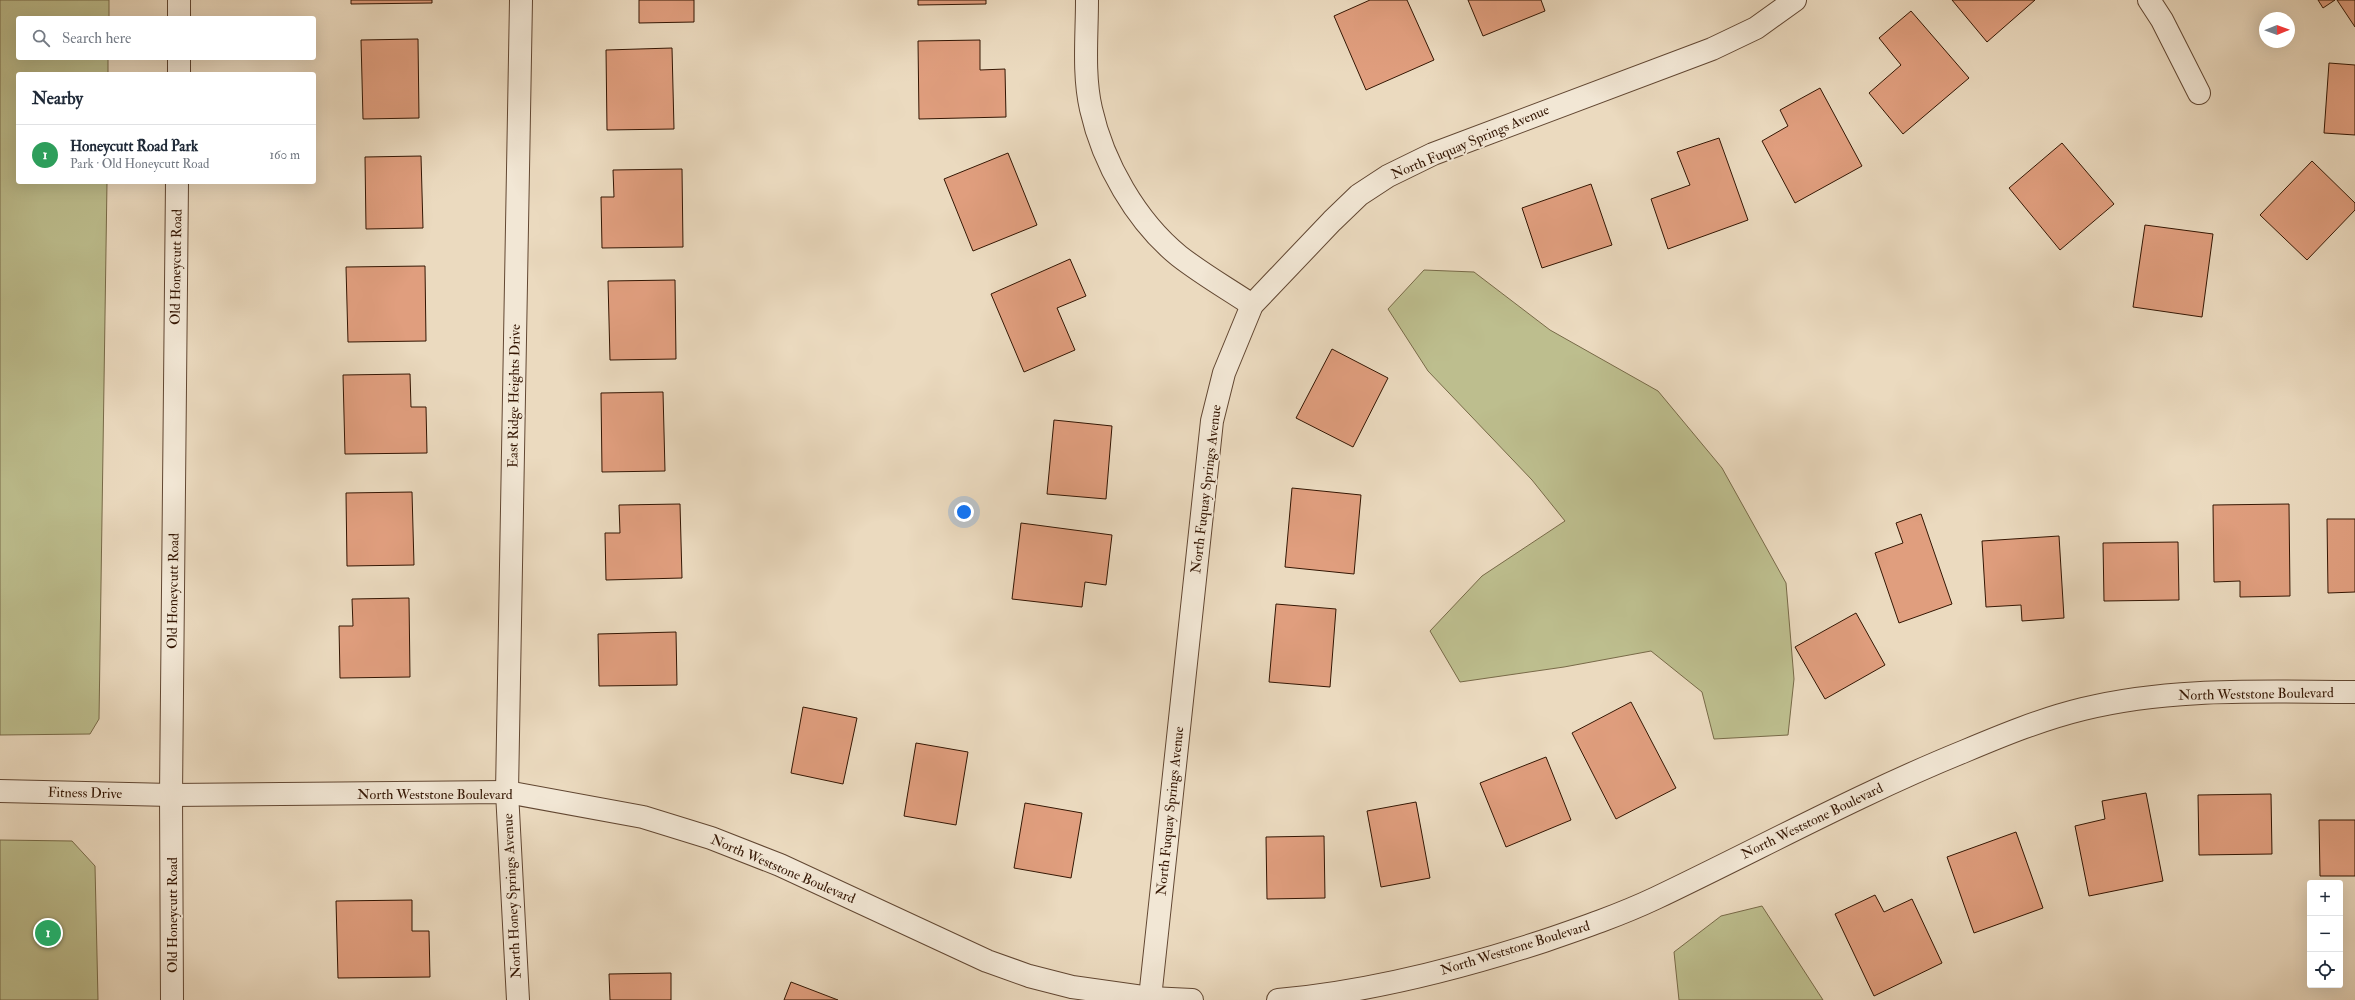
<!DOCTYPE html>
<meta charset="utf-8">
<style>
:root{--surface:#fff;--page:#f2f2f3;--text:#1f2937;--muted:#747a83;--line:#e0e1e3;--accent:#8f2418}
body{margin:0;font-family:"IM FELL Double Pica",serif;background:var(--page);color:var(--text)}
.controls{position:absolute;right:12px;bottom:12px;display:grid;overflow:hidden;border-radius:4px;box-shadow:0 4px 16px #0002}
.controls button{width:36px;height:36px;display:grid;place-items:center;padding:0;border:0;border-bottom:1px solid var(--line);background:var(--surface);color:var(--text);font:20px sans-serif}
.compass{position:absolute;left:2259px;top:12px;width:36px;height:36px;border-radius:50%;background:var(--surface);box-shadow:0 4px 16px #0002;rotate:89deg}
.you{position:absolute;left:964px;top:512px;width:14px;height:14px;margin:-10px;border:3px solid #fff;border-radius:50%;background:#1a73e8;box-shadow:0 0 0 6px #1a73e833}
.badge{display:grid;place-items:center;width:26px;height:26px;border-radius:50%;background:var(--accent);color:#fff;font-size:13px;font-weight:700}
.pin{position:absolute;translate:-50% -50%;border:2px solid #fff;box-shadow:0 1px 4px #0006}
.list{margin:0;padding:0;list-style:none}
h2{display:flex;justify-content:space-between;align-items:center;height:52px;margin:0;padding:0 16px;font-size:17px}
h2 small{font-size:13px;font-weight:400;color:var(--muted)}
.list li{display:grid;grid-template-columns:26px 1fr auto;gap:12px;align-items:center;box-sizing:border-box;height:60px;padding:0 16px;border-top:1px solid var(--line)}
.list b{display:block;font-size:15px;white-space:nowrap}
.list p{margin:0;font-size:13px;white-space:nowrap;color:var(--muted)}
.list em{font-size:13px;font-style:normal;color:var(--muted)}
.icon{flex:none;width:22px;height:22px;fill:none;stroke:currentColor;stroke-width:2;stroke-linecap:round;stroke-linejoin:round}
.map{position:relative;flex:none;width:2355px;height:1000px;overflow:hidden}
.search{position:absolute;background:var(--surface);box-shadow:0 4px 16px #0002;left:16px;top:16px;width:300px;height:44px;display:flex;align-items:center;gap:10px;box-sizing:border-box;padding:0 14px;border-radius:4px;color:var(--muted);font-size:15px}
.panel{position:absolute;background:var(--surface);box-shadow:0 4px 16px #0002;left:16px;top:72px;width:300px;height:112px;border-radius:4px}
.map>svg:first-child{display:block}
.green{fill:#bdbe8e;stroke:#786a48}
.building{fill:#e09e7e;stroke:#341603}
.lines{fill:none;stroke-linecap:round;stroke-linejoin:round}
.minor-casing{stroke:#624732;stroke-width:24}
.minor{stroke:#f2e7d5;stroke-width:22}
.labels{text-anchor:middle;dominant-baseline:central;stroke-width:4;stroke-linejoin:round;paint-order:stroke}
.street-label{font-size:14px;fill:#341603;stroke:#f2e7d5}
</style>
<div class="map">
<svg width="2355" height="1000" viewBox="0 0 2355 1000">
<rect width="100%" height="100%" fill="#ebdabf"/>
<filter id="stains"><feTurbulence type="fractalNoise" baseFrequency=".005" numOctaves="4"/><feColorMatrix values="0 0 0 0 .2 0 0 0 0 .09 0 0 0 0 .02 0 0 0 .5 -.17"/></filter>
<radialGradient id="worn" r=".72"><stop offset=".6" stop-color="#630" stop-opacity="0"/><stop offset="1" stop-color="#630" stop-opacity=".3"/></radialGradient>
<g class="green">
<polygon points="0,0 109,0 109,18 18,18 18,58 108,58 108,74 18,74 18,182 107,182 99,719 90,734 0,735"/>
<polygon points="1424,270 1474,272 1550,330 1658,391 1722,468 1786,583 1794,679 1788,735 1714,739 1702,692 1651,651 1564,667 1460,682 1430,631 1482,576 1565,521 1532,480 1428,371 1388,309"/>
<polygon points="0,840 72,841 95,866 98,1000 0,1000"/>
<polygon points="1762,906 1823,1000 1679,1000 1674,952 1721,916"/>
</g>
<g class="building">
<polygon points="351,0 432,0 432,3 351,4"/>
<polygon points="639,0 694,0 694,22 639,23"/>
<polygon points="918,0 986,0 986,4 918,5"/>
<polygon points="1370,0 1407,0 1434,60 1366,90 1334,16"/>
<polygon points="1468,0 1541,0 1545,11 1483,36"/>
<polygon points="1952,0 2035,0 1987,42"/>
<polygon points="2318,0 2335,0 2323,8"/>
<polygon points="2337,0 2355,0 2355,27"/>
<polygon points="1911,11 1969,78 1903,134 1869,93 1901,65 1879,38"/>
<polygon points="418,39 419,118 363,119 361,40"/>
<polygon points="980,40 980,70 1005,69 1006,117 919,119 918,41"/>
<polygon points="672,48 674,129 607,130 606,50"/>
<polygon points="2329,63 2355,65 2355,135 2324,133"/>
<polygon points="1820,88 1862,166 1795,203 1762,141 1788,126 1780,110"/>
<polygon points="1719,138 1748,220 1668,249 1651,199 1690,185 1677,152"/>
<polygon points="2062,143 2114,204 2060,250 2009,188"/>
<polygon points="1008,153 1037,225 973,251 944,179"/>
<polygon points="421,156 423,228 366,229 365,157"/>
<polygon points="2312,161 2355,203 2355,210 2307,260 2260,215"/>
<polygon points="682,169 683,247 602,248 601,197 614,197 613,170"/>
<polygon points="1591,184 1612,245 1542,268 1522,208"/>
<polygon points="2145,225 2213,234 2202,317 2133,307"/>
<polygon points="1070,259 1086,296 1057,308 1075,350 1024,372 991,294"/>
<polygon points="425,266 426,341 348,342 346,267"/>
<polygon points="675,280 676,359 610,360 608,281"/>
<polygon points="1332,349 1388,378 1353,447 1296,418"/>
<polygon points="410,374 411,407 426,407 427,453 345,454 343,375"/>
<polygon points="663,392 665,471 602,472 601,393"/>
<polygon points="1054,420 1112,426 1106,499 1047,494"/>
<polygon points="1292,488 1361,495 1354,574 1285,567"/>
<polygon points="412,492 414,565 347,566 346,493"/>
<polygon points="680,504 682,578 606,580 605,533 620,533 619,505"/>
<polygon points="2289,504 2290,596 2240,597 2240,581 2214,582 2213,505"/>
<polygon points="1921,514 1952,604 1899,623 1875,553 1903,543 1896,523"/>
<polygon points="2327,519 2355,519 2355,592 2328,593"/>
<polygon points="1021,523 1112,535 1106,585 1085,582 1082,607 1012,599"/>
<polygon points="2059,536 2064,618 2022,621 2021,605 1986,607 1982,541"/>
<polygon points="2178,542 2179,600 2104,601 2103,543"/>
<polygon points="409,598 410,677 340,678 339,626 353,626 352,599"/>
<polygon points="1276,604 1336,609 1330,687 1269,682"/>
<polygon points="1856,613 1885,665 1825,699 1795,647"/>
<polygon points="676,632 677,685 599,686 598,634"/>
<polygon points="1631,702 1676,788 1616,819 1572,733"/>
<polygon points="803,707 857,718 843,784 791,773"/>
<polygon points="916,743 968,752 956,825 904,816"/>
<polygon points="1546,757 1571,820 1506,847 1480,783"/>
<polygon points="2146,793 2163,881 2089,896 2075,826 2105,819 2102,801"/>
<polygon points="2271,794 2272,854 2199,855 2198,795"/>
<polygon points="1416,802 1430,878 1381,887 1367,811"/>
<polygon points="1025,803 1082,813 1071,878 1014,868"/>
<polygon points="2319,820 2355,820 2355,876 2320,876"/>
<polygon points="2016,832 2043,908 1974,933 1947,857"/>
<polygon points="1324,836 1325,898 1267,899 1266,837"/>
<polygon points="1875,895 1884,912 1912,899 1942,963 1874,996 1835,914"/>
<polygon points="412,900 412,931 429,931 430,977 338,978 336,901"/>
<polygon points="671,973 671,1000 610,1000 609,974"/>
<polygon points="791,982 838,1000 784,1000"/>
</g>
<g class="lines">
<g class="minor-casing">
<g id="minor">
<path d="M1087 0C1087 36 1083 74 1091 109 1103 163 1136 221 1179 256 1202 274 1228 289 1252 305"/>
<polyline points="2149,0 2162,20 2199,93"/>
<polyline points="179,18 179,0"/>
<polyline points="179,74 179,58"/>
<polyline points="0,791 171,795 507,792 643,817 711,838 780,865 987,961 1029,976 1072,987 1150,998 1192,1000"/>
<polyline points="1150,998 1212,421 1224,373 1252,305 1332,221 1359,195 1388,176 1433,154 1712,49 1756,28 1795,0"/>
<polyline points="172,1000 171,795 177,182"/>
<polyline points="518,1000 507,792 521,0"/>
<path d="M1278 1000C1369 992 1458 969 1544 941 1582 928 1620 915 1656 898 1759 849 1859 794 1965 751 2003 735 2042 719 2083 709 2172 687 2264 692 2355 692"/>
</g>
</g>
<use href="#minor" class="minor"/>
</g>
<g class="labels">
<g class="street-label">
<text transform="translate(1470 142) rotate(-23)">North Fuquay Springs Avenue</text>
<text transform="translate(176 267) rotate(-89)">Old Honeycutt Road</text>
<text transform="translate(514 396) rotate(-89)">East Ridge Heights Drive</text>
<text transform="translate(1206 489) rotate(-83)">North Fuquay Springs Avenue</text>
<text transform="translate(173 591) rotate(-89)">Old Honeycutt Road</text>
<text transform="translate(2256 694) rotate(-1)">North Weststone Boulevard</text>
<text transform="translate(85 793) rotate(1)">Fitness Drive</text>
<text x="435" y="794">North Weststone Boulevard</text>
<text transform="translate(1170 811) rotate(-84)">North Fuquay Springs Avenue</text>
<text transform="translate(1812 821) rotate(-26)">North Weststone Boulevard</text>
<text transform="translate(783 869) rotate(23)">North Weststone Boulevard</text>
<text transform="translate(512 896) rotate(-93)">North Honey Springs Avenue</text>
<text transform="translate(172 915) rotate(-90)">Old Honeycutt Road</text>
<text transform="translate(1515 948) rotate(-17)">North Weststone Boulevard</text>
</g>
</g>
<rect width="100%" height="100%" filter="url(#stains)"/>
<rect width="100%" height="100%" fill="url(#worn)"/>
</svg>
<div class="controls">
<button>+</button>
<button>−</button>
<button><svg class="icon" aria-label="locate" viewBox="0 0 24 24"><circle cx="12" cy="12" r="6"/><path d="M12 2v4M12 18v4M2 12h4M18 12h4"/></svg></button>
</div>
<svg class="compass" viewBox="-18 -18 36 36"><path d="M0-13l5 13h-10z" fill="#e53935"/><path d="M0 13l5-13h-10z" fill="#747a83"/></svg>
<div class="you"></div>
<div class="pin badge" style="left:48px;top:933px;background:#2e9e5b">1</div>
<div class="search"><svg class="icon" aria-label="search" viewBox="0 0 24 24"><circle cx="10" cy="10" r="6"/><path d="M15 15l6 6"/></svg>Search here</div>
<section class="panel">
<h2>Nearby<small></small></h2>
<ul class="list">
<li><span class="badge" style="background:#2e9e5b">1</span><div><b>Honeycutt Road Park</b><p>Park · Old Honeycutt Road</p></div><em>160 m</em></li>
</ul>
</section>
</div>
